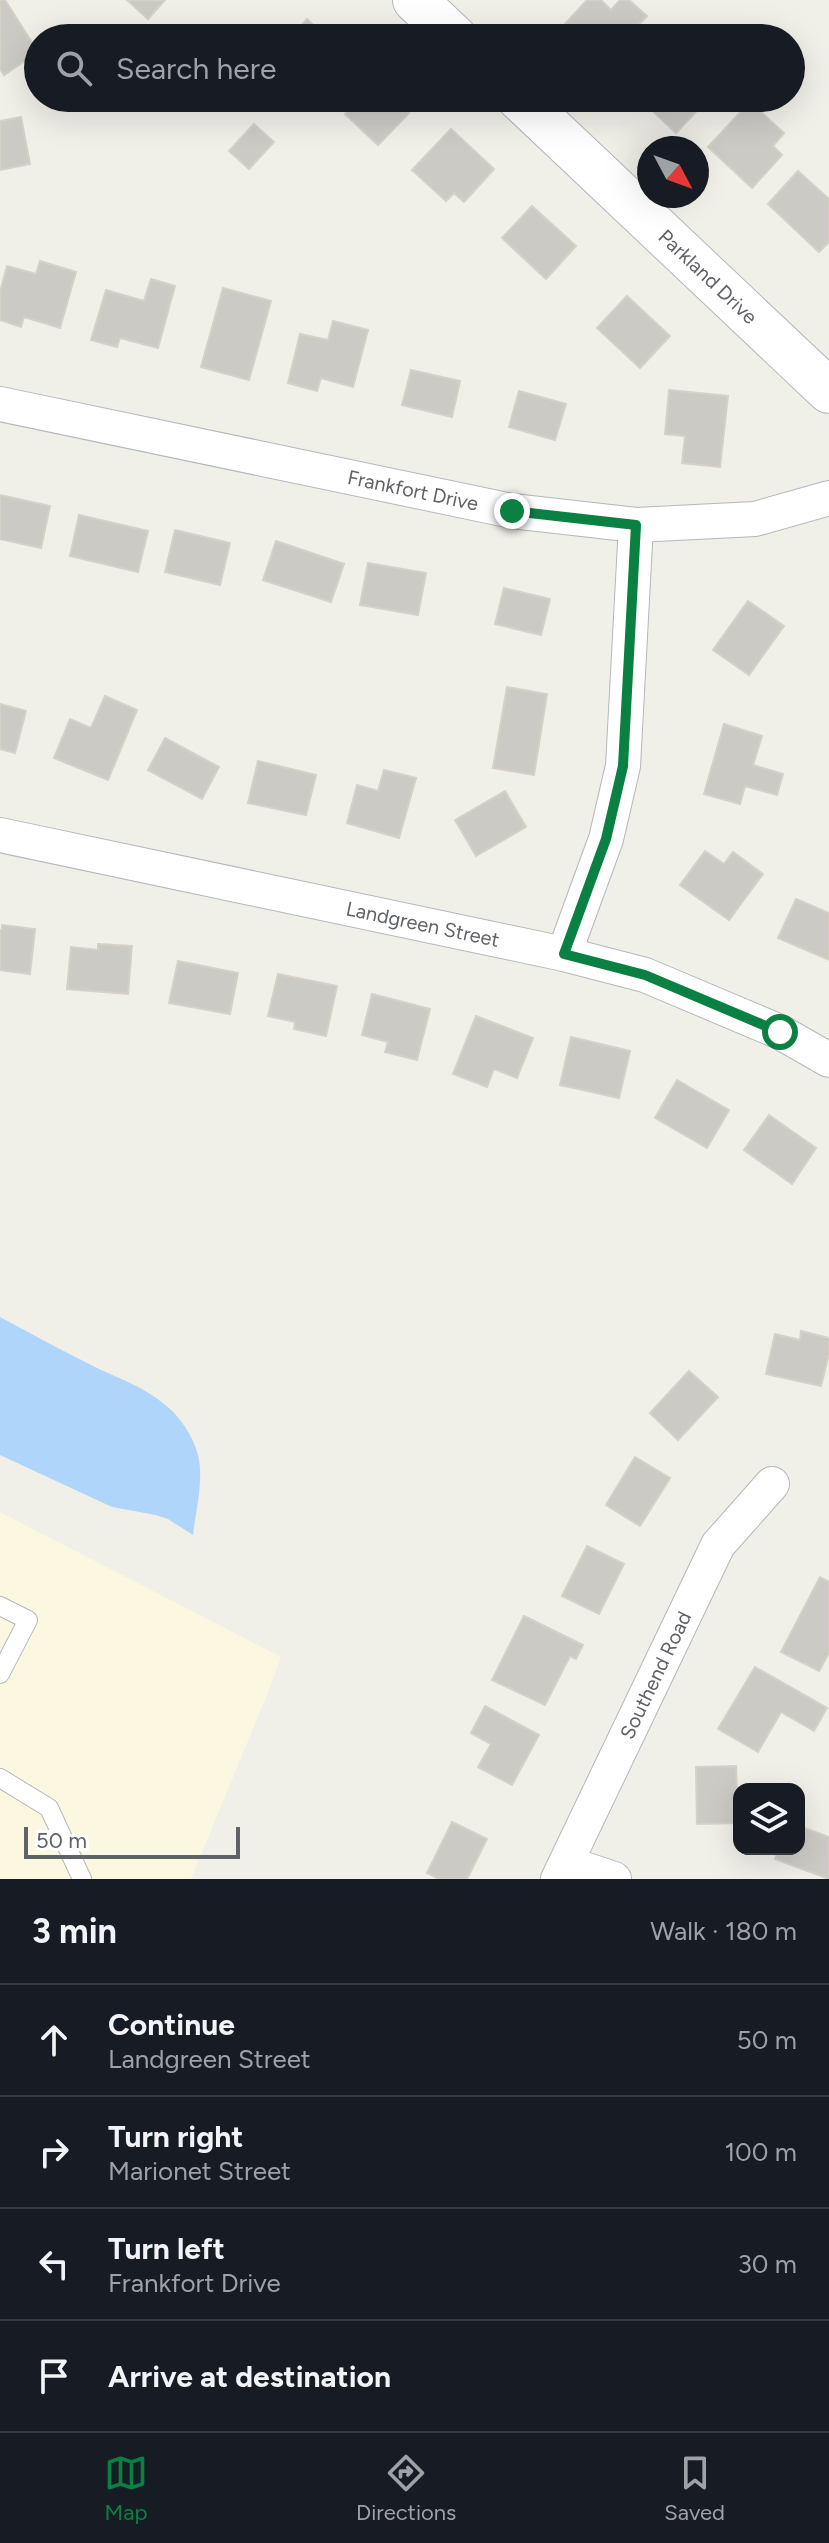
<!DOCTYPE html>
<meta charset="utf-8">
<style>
:root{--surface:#171b24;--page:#20242c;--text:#f1f3f6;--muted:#9ea1a6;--line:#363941;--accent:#0b8043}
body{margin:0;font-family:Figtree,sans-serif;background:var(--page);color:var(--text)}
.controls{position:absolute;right:24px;bottom:24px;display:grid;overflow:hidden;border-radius:16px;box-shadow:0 8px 32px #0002}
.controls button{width:72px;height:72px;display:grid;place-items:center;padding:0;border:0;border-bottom:2px solid var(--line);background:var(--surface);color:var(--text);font:40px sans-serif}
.compass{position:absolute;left:637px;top:136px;width:72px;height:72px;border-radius:50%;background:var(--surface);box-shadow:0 8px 32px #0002;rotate:131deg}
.scale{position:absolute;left:24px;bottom:20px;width:216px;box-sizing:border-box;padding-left:8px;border:4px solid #5f6267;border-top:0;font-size:22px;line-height:28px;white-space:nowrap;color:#5f6267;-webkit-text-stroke:6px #fff;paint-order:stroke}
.stop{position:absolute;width:24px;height:24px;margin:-18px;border:6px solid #0b8043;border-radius:50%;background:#fff}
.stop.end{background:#0b8043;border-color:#fff;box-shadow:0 2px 8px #0008}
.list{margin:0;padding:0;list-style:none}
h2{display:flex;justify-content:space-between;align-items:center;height:104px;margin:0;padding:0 32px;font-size:34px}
h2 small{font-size:26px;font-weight:400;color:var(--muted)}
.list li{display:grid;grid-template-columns:52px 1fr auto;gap:24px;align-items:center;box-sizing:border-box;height:112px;padding:0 32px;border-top:2px solid var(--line)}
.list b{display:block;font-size:30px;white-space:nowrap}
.list p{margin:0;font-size:26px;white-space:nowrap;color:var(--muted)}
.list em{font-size:26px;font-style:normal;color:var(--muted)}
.icon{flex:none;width:44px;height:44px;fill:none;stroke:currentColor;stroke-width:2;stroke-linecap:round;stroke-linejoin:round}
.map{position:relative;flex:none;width:829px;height:1879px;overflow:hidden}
.search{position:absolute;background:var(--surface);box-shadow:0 8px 32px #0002;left:24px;right:24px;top:24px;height:88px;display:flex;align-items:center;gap:20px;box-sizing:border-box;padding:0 28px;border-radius:44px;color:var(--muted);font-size:30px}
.sheet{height:552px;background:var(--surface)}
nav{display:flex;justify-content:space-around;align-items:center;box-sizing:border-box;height:112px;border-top:2px solid var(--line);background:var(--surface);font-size:22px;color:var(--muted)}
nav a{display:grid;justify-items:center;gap:4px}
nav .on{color:var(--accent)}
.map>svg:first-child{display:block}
.commercial{fill:#fcf7e1}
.water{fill:#afd5fa}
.building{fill:#cccac4;stroke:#d5d1c7;stroke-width:2}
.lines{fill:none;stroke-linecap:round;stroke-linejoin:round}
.service-casing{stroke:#b5b7bb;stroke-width:20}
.minor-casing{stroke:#b5b7bb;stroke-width:36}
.tertiary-casing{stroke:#b5b7bb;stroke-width:46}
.service{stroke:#fff;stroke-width:18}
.minor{stroke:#fff;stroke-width:34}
.tertiary{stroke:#fff;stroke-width:44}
.route{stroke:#0b8043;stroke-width:10}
.labels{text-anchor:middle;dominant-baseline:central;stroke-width:8;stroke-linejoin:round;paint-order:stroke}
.street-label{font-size:20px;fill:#5f6267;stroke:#fff}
</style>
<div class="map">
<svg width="829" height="1879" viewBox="0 0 829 1879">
<rect width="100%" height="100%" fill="#f0efe8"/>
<polygon class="commercial" points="0,1512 281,1657 269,1690 191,1879 0,1879"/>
<path class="water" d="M0 1317C33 1335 65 1352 99 1369 121 1379 145 1388 164 1404 180 1416 193 1436 198 1455 204 1480 196 1509 193 1535L168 1519 156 1515 112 1507 0 1455Z"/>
<g class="building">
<polygon points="0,0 5,0 38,52 4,75 0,69"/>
<polygon points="127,0 165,0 148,19"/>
<polygon points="587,0 601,0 611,10 620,0 629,0 647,16 632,31 640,38 576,38 563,26"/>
<polygon points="307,19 327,38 290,38"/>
<polygon points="360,98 393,98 409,113 378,145 345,114"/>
<polygon points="639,98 703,98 706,101 676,133"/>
<polygon points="750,102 784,133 773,146 782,155 752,188 708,147"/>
<polygon points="21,117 30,164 0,170 0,121"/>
<polygon points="254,124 274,142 249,169 229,151"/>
<polygon points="451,129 494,169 464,202 454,193 446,201 412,170"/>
<polygon points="798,171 829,199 829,242 819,252 768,204"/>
<polygon points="532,206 576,246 546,279 502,238"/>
<polygon points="40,261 76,272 60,328 24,317 21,327 0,320 0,292 7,266 36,274"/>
<polygon points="151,279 175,286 158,348 120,338 117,347 91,340 106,290 144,301"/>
<polygon points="223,288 271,301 249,380 201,367"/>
<polygon points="627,296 670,336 640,368 597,328"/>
<polygon points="333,321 368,330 353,387 321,378 317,391 288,383 300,334 328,340"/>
<polygon points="411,370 460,381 452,417 402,405"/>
<polygon points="669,390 728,396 720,467 682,463 685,436 665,434"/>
<polygon points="519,391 566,404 555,440 509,427"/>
<polygon points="0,495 50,506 41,548 0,539"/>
<polygon points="79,515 148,531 138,572 70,556"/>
<polygon points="175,530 230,543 220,585 165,572"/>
<polygon points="276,541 344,564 331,602 263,580"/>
<polygon points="368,563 426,573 418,615 360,605"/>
<polygon points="504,588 550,599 541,635 495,624"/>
<polygon points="748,601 784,626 749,675 713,650"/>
<polygon points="507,687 547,694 534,775 493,768"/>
<polygon points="105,696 137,710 108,780 54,758 70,719 91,728"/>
<polygon points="0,704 26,711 15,753 0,749"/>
<polygon points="724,724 762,736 753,765 783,774 777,795 745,786 740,804 704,794"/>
<polygon points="165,738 219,767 202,799 148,770"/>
<polygon points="258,761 316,775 306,815 248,803"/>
<polygon points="384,770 416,778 399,838 347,823 357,785 378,791"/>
<polygon points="505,791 526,827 476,856 455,820"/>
<polygon points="705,851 724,864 733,852 763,874 729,920 680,885"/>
<polygon points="796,899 829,913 829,960 778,938"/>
<polygon points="2,925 35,929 30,974 0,970 0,930 2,930"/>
<polygon points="98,944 132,946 128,994 67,989 71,947 98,950"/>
<polygon points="178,961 238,973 230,1014 169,1003"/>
<polygon points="278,974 337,986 326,1036 294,1029 295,1022 268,1016"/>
<polygon points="372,994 430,1009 417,1060 385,1052 388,1042 362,1035"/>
<polygon points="476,1016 533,1038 517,1078 494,1069 487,1087 453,1074"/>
<polygon points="571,1037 630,1051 619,1098 560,1085"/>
<polygon points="677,1080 729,1110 707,1148 655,1118"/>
<polygon points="769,1115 816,1148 792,1184 744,1150"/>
<polygon points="801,1331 829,1338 829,1354 821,1386 766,1374 775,1334 800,1340"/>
<polygon points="689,1371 718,1397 678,1440 650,1413"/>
<polygon points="635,1457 670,1478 640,1526 606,1505"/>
<polygon points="587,1546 624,1564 599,1614 562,1596"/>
<polygon points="820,1577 829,1582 829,1653 819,1671 781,1652"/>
<polygon points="524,1616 583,1645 576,1659 570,1656 545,1705 492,1680"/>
<polygon points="755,1667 827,1708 814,1731 781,1712 758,1752 718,1729"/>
<polygon points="485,1706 539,1735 512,1785 478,1767 491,1744 471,1733"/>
<polygon points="736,1766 738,1823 697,1824 696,1767"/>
<polygon points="452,1822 487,1839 467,1879 439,1879 427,1873"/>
<polygon points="799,1826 829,1837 829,1879 775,1859 779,1849 799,1849"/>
</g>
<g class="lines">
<g class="service-casing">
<g id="service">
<polyline points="0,1606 28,1620 0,1674"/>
<polyline points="0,1778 49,1808 82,1879"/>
</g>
</g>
<g class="minor-casing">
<g id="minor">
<path id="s1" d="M0 404 512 511 636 525 755 519 829 498"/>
<path id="s2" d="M0 835 564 954 645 975 780 1032 829 1060"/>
<polyline points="564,954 606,839 623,766 636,525"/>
<polyline points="566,1863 614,1879"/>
<path id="s3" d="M558 1879 718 1545 772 1484"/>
</g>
</g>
<g class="tertiary-casing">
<g id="tertiary">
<polyline points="415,0 455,38"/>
<path id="s4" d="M519 98 829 391"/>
</g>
</g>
<use href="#service" class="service"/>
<use href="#minor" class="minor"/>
<use href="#tertiary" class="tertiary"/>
</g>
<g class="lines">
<polyline class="route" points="512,511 636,525 623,766 606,839 564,954 645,975 780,1032"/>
</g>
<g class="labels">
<g class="street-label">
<text stroke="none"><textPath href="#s4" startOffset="260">Parkland Drive</textPath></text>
<text stroke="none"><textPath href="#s1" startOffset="422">Frankfort Drive</textPath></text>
<text stroke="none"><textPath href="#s2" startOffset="432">Landgreen Street</textPath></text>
<text stroke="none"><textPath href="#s3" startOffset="226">Southend Road</textPath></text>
</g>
</g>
</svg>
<div class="controls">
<button><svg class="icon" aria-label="layers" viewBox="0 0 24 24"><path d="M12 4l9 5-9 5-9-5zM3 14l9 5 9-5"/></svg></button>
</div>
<svg class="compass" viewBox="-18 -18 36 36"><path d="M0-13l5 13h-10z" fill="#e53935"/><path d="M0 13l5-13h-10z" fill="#9ea1a6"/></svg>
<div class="scale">50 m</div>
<div class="stop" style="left:780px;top:1032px"></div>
<div class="stop end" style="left:512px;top:511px"></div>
<div class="search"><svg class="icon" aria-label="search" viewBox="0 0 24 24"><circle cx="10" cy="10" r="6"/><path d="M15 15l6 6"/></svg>Search here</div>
</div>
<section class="sheet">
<h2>3 min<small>Walk · 180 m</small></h2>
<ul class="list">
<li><svg class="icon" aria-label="ahead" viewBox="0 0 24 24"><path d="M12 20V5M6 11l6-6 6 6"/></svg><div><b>Continue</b><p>Landgreen Street</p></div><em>50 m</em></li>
<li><svg class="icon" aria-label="right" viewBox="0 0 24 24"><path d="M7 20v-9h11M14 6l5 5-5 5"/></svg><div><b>Turn right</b><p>Marionet Street</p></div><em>100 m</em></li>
<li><svg class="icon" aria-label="left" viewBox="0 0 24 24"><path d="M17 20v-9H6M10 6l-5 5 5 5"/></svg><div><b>Turn left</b><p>Frankfort Drive</p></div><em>30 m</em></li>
<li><svg class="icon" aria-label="arrive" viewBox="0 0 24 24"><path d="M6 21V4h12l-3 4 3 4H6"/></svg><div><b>Arrive at destination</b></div></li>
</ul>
</section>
<nav>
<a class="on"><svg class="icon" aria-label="map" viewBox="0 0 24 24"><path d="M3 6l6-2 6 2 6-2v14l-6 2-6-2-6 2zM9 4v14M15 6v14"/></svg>Map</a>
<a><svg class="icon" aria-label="directions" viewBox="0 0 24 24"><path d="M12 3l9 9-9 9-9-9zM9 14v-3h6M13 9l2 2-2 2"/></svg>Directions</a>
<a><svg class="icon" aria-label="saved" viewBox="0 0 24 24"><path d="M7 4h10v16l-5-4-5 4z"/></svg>Saved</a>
</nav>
